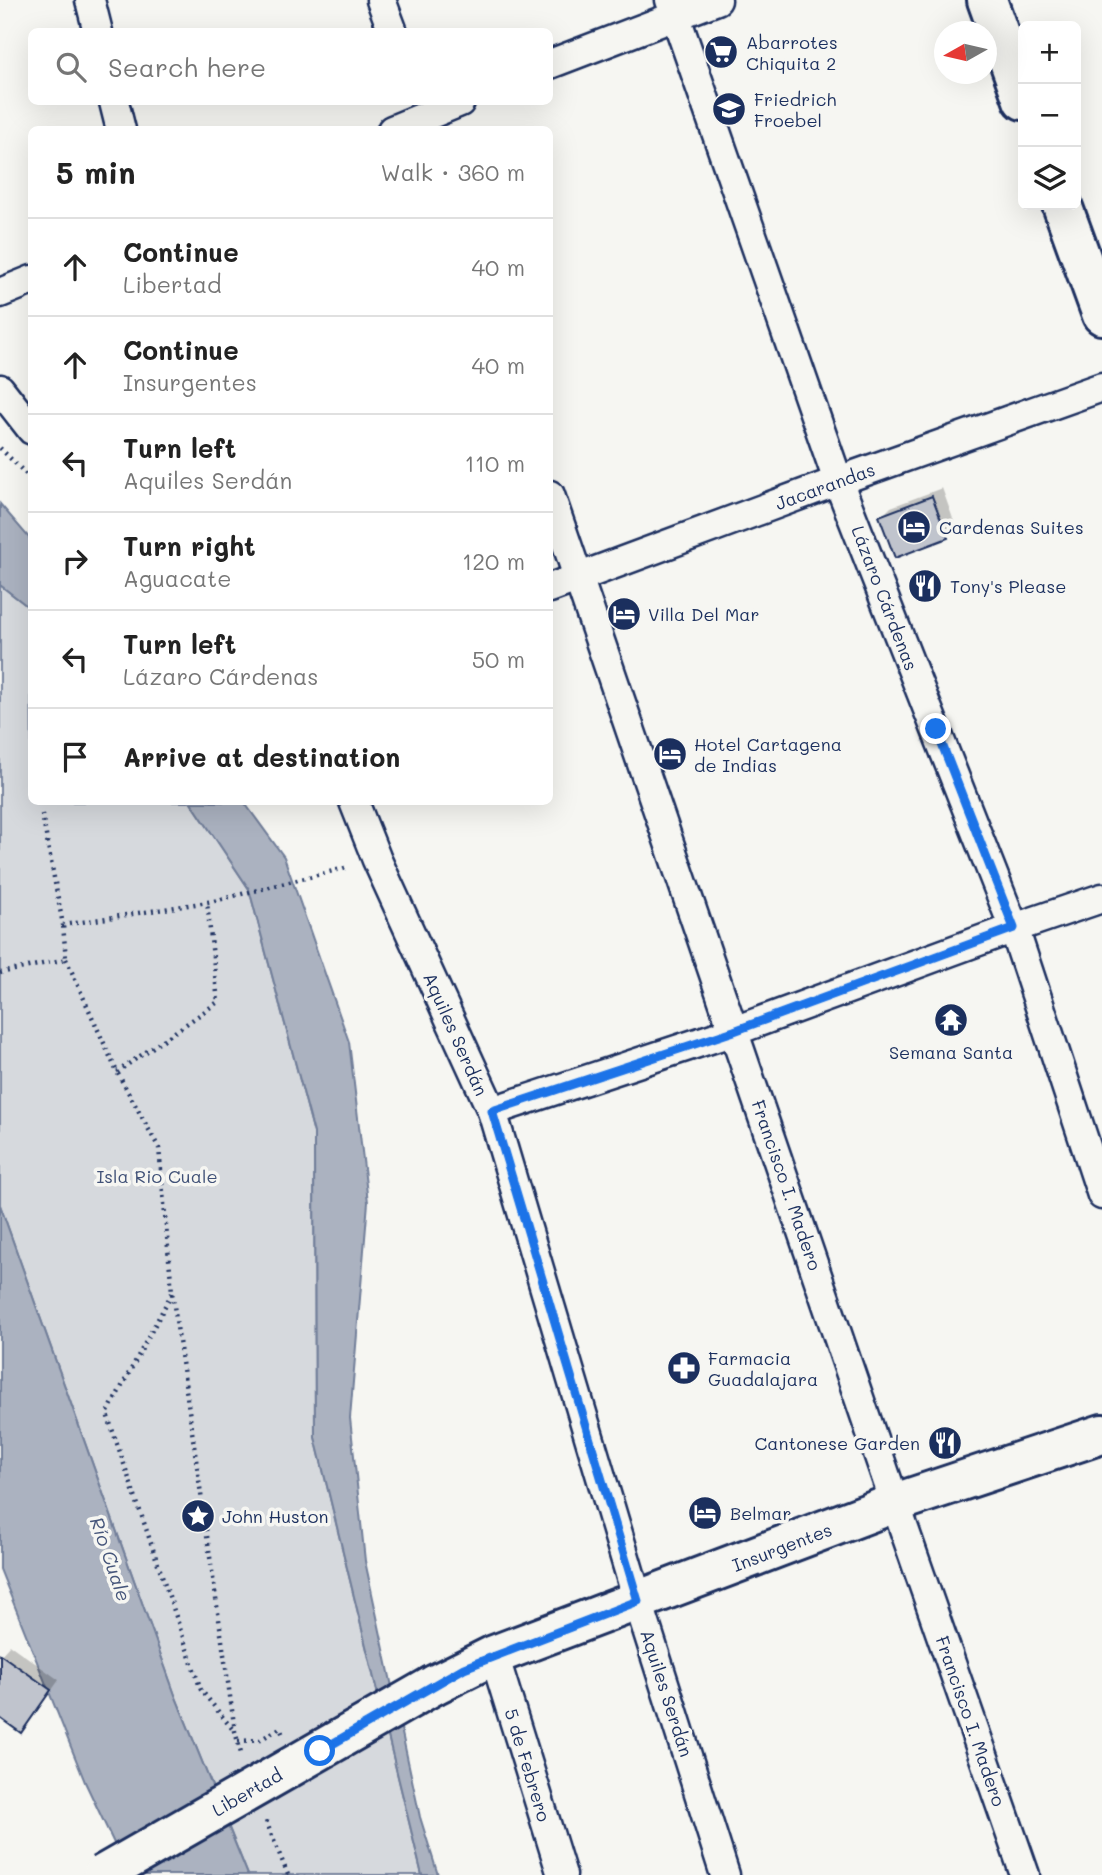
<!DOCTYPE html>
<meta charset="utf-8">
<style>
:root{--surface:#fff;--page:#f6f6f6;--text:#222;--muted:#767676;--line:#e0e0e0}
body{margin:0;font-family:Mali,sans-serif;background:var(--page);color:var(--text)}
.controls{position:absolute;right:21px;top:21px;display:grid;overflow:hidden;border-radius:10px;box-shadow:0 7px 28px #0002}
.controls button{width:63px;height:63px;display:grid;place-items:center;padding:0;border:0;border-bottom:2px solid var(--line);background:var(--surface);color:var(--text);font:35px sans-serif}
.compass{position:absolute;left:934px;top:21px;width:63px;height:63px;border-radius:50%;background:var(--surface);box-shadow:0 7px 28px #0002;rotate:262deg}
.stop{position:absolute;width:21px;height:21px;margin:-16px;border:5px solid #1a73e8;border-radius:50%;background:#fff}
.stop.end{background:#1a73e8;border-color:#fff;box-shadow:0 2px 7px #0008}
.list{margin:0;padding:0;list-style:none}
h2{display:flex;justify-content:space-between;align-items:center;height:91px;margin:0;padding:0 28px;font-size:30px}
h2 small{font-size:23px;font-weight:400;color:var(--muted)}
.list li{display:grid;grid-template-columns:46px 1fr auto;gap:21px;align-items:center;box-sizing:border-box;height:98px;padding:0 28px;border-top:2px solid var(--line)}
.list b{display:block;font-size:26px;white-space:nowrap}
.list p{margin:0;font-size:23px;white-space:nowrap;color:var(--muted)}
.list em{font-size:23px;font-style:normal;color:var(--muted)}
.icon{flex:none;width:38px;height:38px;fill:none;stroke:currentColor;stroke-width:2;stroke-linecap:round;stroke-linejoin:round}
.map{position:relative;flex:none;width:1102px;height:1875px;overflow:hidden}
.search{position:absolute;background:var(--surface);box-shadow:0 7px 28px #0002;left:28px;top:28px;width:525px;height:77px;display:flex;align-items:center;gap:18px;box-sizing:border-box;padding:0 24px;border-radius:10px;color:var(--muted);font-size:26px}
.panel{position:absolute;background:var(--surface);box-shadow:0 7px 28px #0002;left:28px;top:126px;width:525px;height:679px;border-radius:10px}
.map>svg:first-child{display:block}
.green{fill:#d6d9dd;stroke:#78849e;stroke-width:2}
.water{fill:#abb2c0;stroke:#717e99;stroke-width:2}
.shadow{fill:#0003}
.building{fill:#c0c4cd;stroke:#1b2f5e;stroke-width:2}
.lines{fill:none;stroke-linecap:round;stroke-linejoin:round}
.minor-casing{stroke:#1b2f5e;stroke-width:33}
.secondary-casing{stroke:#1b2f5e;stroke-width:44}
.primary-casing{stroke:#1b2f5e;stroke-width:44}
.path{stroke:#1b2f5e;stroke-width:4.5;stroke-dasharray:2 5;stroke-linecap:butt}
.minor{stroke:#f6f6f2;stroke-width:28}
.secondary{stroke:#f6f6f2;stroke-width:38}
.primary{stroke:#f6f6f2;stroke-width:38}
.secondary-bridge-casing{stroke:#1b2f5e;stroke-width:44;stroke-linecap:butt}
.secondary-bridge{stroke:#f6f6f2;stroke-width:38}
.route{stroke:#1a73e8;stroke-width:9}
.labels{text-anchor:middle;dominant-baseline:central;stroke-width:7;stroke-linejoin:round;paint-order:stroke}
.poi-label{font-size:18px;fill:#1b2f5e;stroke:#f6f6f2;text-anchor:start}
.street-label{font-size:18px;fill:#1b2f5e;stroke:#f6f6f2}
.park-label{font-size:18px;fill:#405177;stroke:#f6f6f2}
.water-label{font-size:19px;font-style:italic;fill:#46567b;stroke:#f6f6f2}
</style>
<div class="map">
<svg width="1102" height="1875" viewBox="0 0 1102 1875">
<rect width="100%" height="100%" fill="#f6f6f2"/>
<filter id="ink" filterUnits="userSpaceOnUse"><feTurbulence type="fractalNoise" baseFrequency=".0143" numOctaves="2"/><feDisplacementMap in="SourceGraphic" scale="14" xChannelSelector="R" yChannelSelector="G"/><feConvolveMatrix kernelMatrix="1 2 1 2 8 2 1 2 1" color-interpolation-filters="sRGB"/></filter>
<g filter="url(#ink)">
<polygon class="green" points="0,585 31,609 32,802 191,802 249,889 314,1133 315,1437 422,1875 248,1875 175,1695 0,1205"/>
<g class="water">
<polygon points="0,504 31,540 31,609 0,585"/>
<polygon points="191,802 244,802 284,857 349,1042 368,1202 350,1418 365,1561 420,1817 438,1875 422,1875 315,1437 314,1133 249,889"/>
<polygon points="0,1205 175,1695 248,1875 129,1875 85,1782 0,1569"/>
</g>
<g class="shadow">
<polygon points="942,488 956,527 947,537 881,517 891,507"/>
<polygon points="10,1645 59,1680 30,1721 20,1730 0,1716 0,1656"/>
</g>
<g class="building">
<polygon points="932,496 948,538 895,558 879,516"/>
<polygon points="0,1654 51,1690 21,1733 0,1718"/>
</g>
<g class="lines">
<g class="minor-casing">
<g id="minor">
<polyline points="90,0 98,32"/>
<polyline points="381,0 393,32"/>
<polyline points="670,0 838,481 1014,928 1102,1195"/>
<polyline points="550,64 717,0"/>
<polyline points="114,102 121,130"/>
<polyline points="392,130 460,102"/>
<polyline points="0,293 32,280"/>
<polyline points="0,389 32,430"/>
<polyline points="550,495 895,1503 1025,1875"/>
<polyline points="550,588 838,481 1102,387"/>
<polyline points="354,802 377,860 492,1111 638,1601 725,1875"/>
<polyline points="492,1111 734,1031 1014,928 1102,898"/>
<polyline points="494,1655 562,1875"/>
</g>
</g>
<g class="secondary-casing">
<polyline id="secondary" points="434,1685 494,1655 895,1503 1102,1434"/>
</g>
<g class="primary-casing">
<g id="primary">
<polyline points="987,0 1023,100"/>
<polyline points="1062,205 1102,315"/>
</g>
</g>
<g class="path">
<polyline points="0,448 32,480"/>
<polyline points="42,814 63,925 214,901 349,867"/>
<polyline points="66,959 117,1072 159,1148 172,1292 235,1731 242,1757"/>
<polyline points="0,973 66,959 63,925"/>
<polyline points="117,1072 218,1002 207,903"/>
<polyline points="172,1293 107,1414 201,1690 234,1731"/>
<polyline points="238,1741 260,1740 280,1728 283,1735"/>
<polyline points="266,1821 288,1875"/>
</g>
<use href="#minor" class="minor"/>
<use href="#secondary" class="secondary"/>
<use href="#primary" class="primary"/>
<g class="secondary-bridge-casing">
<polyline id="secondary-bridge" points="102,1875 434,1685"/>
</g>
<use href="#secondary-bridge" class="secondary-bridge"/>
</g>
</g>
<g class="lines" filter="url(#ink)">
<polyline class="route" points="320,1751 464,1668 638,1601 492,1111 734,1031 1014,928 936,729"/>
</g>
<defs>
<g id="supermarket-disc" transform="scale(1.75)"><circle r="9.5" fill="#1b2f5e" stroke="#f6f6f2"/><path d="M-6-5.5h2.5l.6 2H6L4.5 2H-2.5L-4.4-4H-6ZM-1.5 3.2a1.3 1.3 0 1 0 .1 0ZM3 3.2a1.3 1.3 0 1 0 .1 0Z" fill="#fff"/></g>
<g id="school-disc" transform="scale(1.75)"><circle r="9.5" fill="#1b2f5e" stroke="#f6f6f2"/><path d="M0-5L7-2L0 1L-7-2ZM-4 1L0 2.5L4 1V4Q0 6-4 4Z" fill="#fff"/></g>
<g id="hotel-disc" transform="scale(1.75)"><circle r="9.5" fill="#1b2f5e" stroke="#f6f6f2"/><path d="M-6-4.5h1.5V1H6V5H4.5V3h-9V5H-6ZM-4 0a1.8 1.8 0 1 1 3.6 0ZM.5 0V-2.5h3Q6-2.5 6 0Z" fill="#fff"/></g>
<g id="restaurant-disc" transform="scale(1.75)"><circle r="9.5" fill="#1b2f5e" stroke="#f6f6f2"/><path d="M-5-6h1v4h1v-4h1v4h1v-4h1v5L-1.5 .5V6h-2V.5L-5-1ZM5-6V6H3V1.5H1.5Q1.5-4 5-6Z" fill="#fff"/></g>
<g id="temple-disc" transform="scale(1.75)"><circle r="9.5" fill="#1b2f5e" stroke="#f6f6f2"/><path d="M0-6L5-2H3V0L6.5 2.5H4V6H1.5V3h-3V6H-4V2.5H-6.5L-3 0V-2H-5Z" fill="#fff"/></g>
<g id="pharmacy-disc" transform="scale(1.75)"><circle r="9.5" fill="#1b2f5e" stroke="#f6f6f2"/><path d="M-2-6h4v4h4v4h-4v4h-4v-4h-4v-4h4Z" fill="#fff"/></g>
<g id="sight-disc" transform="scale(1.75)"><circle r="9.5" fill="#1b2f5e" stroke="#f6f6f2"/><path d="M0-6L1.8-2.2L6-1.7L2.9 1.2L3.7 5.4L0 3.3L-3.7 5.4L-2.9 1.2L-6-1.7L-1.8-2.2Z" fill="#fff"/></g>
</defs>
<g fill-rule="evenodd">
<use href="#supermarket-disc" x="721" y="52"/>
<use href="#school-disc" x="729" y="109"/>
<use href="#hotel-disc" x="914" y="527"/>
<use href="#restaurant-disc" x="925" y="586"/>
<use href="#hotel-disc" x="624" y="614"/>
<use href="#hotel-disc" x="670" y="754"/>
<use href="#temple-disc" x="951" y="1020"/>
<use href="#pharmacy-disc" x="684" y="1368"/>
<use href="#restaurant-disc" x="945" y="1443"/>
<use href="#hotel-disc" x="705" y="1513"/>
<use href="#sight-disc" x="198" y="1516"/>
</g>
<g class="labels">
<g class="poi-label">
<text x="746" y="42">Abarrotes<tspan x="746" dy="21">Chiquita 2</tspan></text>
<text x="754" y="99">Friedrich<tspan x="754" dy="21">Froebel</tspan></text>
<text x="939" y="527">Cardenas Suites</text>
<text x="950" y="586">Tony's Please</text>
<text x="648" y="614">Villa Del Mar</text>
<text x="694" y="744">Hotel Cartagena<tspan x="694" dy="21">de Indias</tspan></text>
<text x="951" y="1052" text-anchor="middle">Semana Santa</text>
<text x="708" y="1358">Farmacia<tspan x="708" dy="21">Guadalajara</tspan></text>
<text x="920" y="1443" text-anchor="end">Cantonese Garden</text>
<text x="730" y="1513">Belmar</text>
<text x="222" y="1516">John Huston</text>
</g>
<g class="street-label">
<text transform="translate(825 486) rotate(-20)">Jacarandas</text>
<text transform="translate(885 598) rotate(69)">Lázaro Cárdenas</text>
<text transform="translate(456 1034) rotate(66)">Aquiles Serdán</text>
<text transform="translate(787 1185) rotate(71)">Francisco I. Madero</text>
<text transform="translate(782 1547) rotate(-21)">Insurgentes</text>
<text transform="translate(667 1693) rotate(72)">Aquiles Serdán</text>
<text transform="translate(971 1721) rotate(71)">Francisco I. Madero</text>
<text transform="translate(528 1765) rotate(73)">5 de Febrero</text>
<text transform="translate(247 1792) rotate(-30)">Libertad</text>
</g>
<g class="park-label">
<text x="157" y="1176">Isla Rio Cuale</text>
</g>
<g class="water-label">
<text transform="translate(111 1559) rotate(71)">Río Cuale</text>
</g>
</g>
</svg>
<div class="controls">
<button>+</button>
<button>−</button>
<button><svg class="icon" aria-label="layers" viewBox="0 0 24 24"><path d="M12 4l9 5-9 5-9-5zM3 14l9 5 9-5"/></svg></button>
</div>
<svg class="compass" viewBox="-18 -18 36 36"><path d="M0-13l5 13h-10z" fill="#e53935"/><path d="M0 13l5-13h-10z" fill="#767676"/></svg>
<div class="stop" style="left:320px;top:1751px"></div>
<div class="stop end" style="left:936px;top:729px"></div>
<div class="search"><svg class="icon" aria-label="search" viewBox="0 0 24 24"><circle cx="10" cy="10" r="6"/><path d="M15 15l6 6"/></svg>Search here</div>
<section class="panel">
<h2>5 min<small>Walk · 360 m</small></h2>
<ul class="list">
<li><svg class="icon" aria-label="ahead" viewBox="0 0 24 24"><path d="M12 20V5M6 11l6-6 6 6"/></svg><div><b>Continue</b><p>Libertad</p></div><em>40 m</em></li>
<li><svg class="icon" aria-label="ahead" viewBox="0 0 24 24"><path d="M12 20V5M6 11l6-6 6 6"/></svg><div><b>Continue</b><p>Insurgentes</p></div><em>40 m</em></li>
<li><svg class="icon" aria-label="left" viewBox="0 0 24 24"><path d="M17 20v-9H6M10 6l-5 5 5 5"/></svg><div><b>Turn left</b><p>Aquiles Serdán</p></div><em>110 m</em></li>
<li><svg class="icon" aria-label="right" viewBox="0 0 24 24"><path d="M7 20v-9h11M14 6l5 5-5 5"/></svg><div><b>Turn right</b><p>Aguacate</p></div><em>120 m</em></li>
<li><svg class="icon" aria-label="left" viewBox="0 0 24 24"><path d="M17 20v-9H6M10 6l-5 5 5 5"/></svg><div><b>Turn left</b><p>Lázaro Cárdenas</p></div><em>50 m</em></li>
<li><svg class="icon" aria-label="arrive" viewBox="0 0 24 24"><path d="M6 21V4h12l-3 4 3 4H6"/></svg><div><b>Arrive at destination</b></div></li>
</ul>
</section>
</div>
